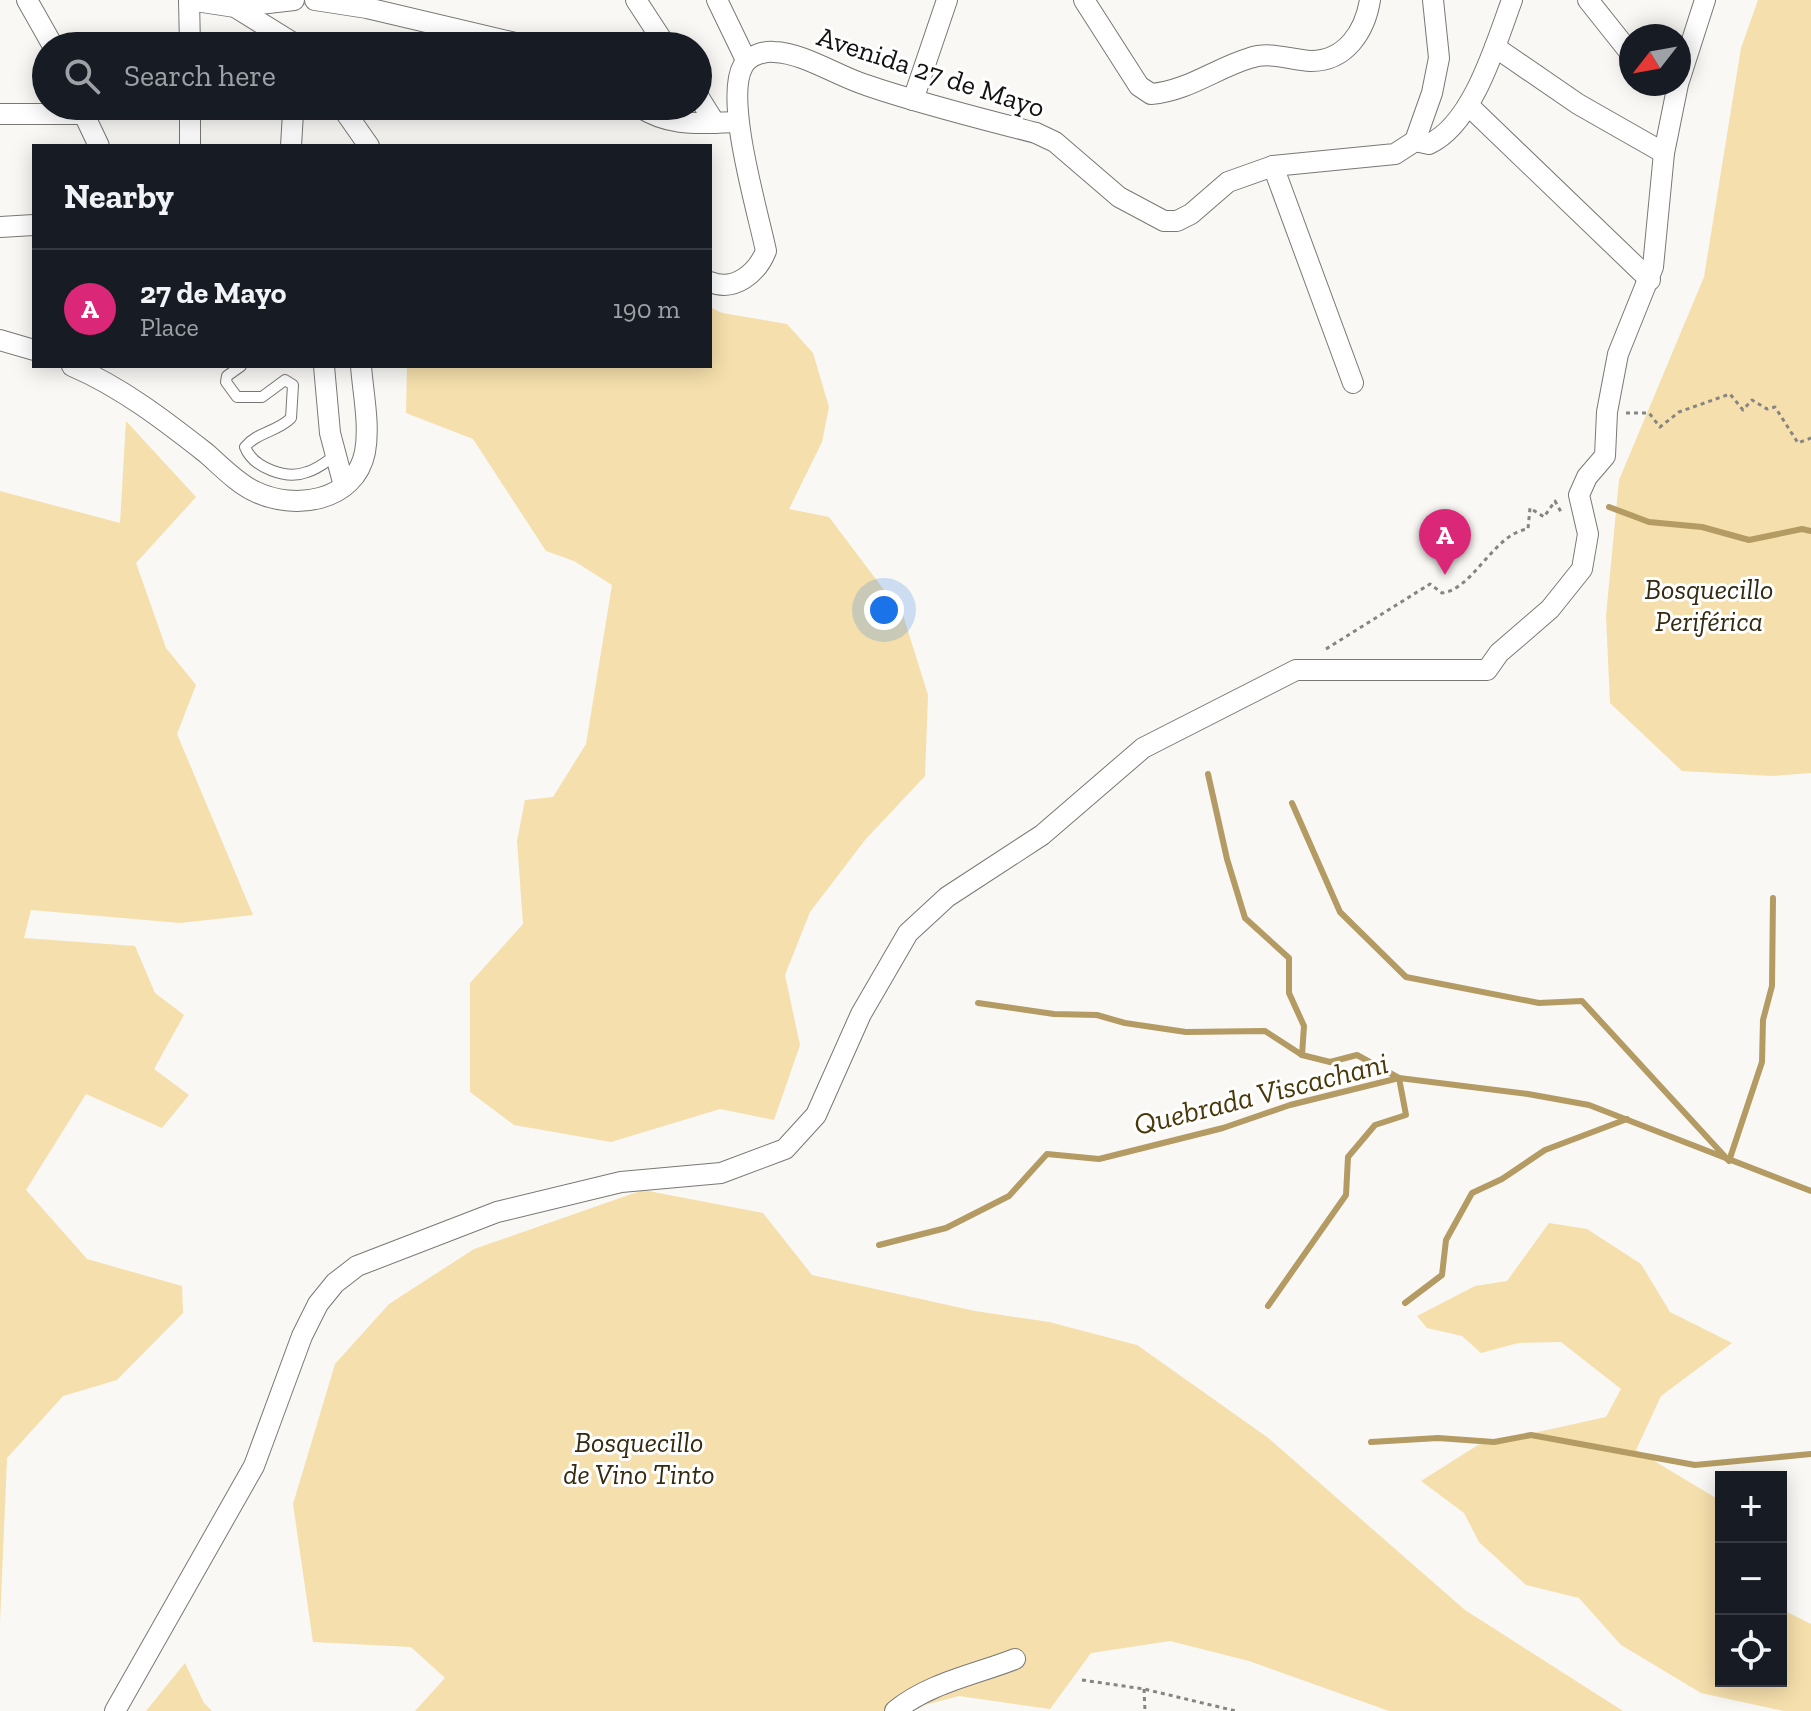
<!DOCTYPE html>
<meta charset="utf-8">
<style>
:root{--surface:#171b24;--page:#20242c;--text:#f1f3f6;--muted:#9ea1a6;--line:#363941;--accent:#db2777}
body{margin:0;font-family:"Zilla Slab",serif;background:var(--page);color:var(--text)}
.controls{position:absolute;right:24px;bottom:24px;display:grid;overflow:hidden;border-radius:0px;box-shadow:0 4px 20px #0003}
.controls button{width:72px;height:72px;display:grid;place-items:center;padding:0;border:0;border-bottom:2px solid var(--line);background:var(--surface);color:var(--text);font:40px sans-serif}
.compass{position:absolute;left:1619px;top:24px;width:72px;height:72px;border-radius:50%;background:var(--surface);box-shadow:0 4px 20px #0003;rotate:239deg}
.you{position:absolute;left:884px;top:610px;width:28px;height:28px;margin:-20px;border:6px solid #fff;border-radius:50%;background:#1a73e8;box-shadow:0 0 0 12px #1a73e833}
.badge{display:grid;place-items:center;width:52px;height:52px;border-radius:50%;background:var(--accent);color:#fff;font-size:26px;font-weight:700}
.pin{position:absolute;translate:-50% -66px;filter:drop-shadow(0 2px 4px #0008)}
.pin::after{content:'';position:absolute;top:42px;width:28px;height:24px;background:inherit;clip-path:polygon(0 0,100% 0,50% 100%)}
.list{margin:0;padding:0;list-style:none}
h2{display:flex;justify-content:space-between;align-items:center;height:104px;margin:0;padding:0 32px;font-size:34px}
h2 small{font-size:26px;font-weight:400;color:var(--muted)}
.list li{display:grid;grid-template-columns:52px 1fr auto;gap:24px;align-items:center;box-sizing:border-box;height:120px;padding:0 32px;border-top:2px solid var(--line)}
.list b{display:block;font-size:30px;white-space:nowrap}
.list p{margin:0;font-size:26px;white-space:nowrap;color:var(--muted)}
.list em{font-size:26px;font-style:normal;color:var(--muted)}
.icon{flex:none;width:44px;height:44px;fill:none;stroke:currentColor;stroke-width:2;stroke-linecap:round;stroke-linejoin:round}
.map{position:relative;flex:none;width:1811px;height:1711px;overflow:hidden}
.search{position:absolute;background:var(--surface);box-shadow:0 4px 20px #0003;left:32px;top:32px;width:680px;height:88px;display:flex;align-items:center;gap:20px;box-sizing:border-box;padding:0 28px;border-radius:44px;color:var(--muted);font-size:30px}
.panel{position:absolute;background:var(--surface);box-shadow:0 4px 20px #0003;left:32px;top:144px;width:680px;height:224px;border-radius:0px}
.map>svg:first-child{display:block}
.green{fill:#f5dfac}
.lines{fill:none;stroke-linecap:round;stroke-linejoin:round}
.stream{stroke:#b39b63;stroke-width:6}
.service-casing{stroke:#797875;stroke-width:12}
.minor-casing{stroke:#797875;stroke-width:22}
.path{stroke:#868583;stroke-width:3;stroke-dasharray:4 4;stroke-linecap:butt}
.service{stroke:#fff;stroke-width:10}
.minor{stroke:#fff;stroke-width:20}
.labels{text-anchor:middle;dominant-baseline:central;stroke-width:6;stroke-linejoin:round;paint-order:stroke}
.street-label{font-size:28px;fill:#131211;stroke:#fff}
.park-label{font-size:28px;font-style:italic;fill:#352a10;stroke:#fff}
.water-label{font-size:30px;font-style:italic;fill:#493809;stroke:#fff}
</style>
<div class="map">
<svg width="1811" height="1711" viewBox="0 0 1811 1711">
<rect width="100%" height="100%" fill="#f9f8f5"/>
<g class="green">
<polygon points="1758,0 1811,0 1811,773 1773,776 1682,771 1610,703 1606,616 1619,480 1704,277 1741,48"/>
<polygon points="710,307 722,313 787,324 813,353 829,407 822,442 789,509 829,517 903,615 928,695 925,776 865,840 810,912 785,975 800,1045 774,1120 720,1109 611,1142 514,1125 470,1092 470,983 523,924 517,841 525,800 553,797 586,744 612,585 574,561 546,551 473,439 406,413 407,366 710,366"/>
<polygon points="126,421 196,497 136,563 166,648 196,685 177,734 253,915 180,923 31,910 24,938 135,946 155,993 184,1015 154,1069 189,1095 162,1128 86,1094 26,1190 87,1259 182,1286 183,1313 117,1380 63,1396 7,1458 0,1623 0,491 120,523"/>
<polygon points="643,1190 763,1213 812,1275 975,1311 1049,1322 1137,1345 1267,1437 1465,1610 1623,1711 1389,1711 1249,1661 1170,1641 1091,1653 1050,1709 959,1696 902,1711 415,1711 445,1678 411,1647 313,1642 293,1504 335,1364 389,1304 474,1249"/>
<polygon points="1549,1223 1587,1229 1641,1264 1670,1312 1732,1343 1661,1396 1636,1450 1721,1501 1721,1681 1781,1681 1781,1603 1787,1612 1811,1624 1811,1711 1784,1711 1701,1693 1621,1645 1579,1598 1526,1585 1479,1542 1464,1513 1421,1481 1478,1445 1606,1417 1621,1389 1561,1342 1518,1343 1481,1353 1462,1336 1427,1328 1417,1316 1475,1286 1507,1281"/>
<polygon points="185,1663 204,1703 212,1711 146,1711"/>
</g>
<g class="lines">
<g class="stream">
<polyline points="1609,507 1649,522 1702,527 1749,540 1802,529 1811,531"/>
<polyline points="1208,774 1227,859 1245,918 1289,958 1289,993 1304,1026 1302,1055"/>
<polyline points="1292,803 1340,912 1406,977 1539,1003 1582,1001 1729,1161 1762,1062 1763,1020 1772,986 1773,898"/>
<polyline points="978,1003 1054,1014 1097,1015 1125,1023 1186,1032 1265,1031 1302,1055 1330,1062 1357,1055 1399,1078 1406,1115 1375,1125 1348,1157 1346,1195 1268,1306"/>
<polyline points="879,1245 946,1228 1009,1196 1047,1154 1099,1159 1223,1128 1290,1105 1399,1078 1528,1094 1589,1105 1811,1191"/>
<polyline points="1405,1303 1442,1275 1446,1240 1472,1193 1502,1179 1545,1150 1627,1119"/>
<polyline points="1371,1442 1438,1438 1494,1442 1531,1435 1695,1465 1811,1454"/>
</g>
<g class="service-casing">
<path id="service" d="M241 366 227 376 226 382 237 397H262L285 380 293 385 291 418C277 432 257 432 245 447 253 468 287 480 307 472 318 469 327 461 336 455"/>
</g>
<g class="minor-casing">
<g id="minor">
<polyline points="27,0 53,46"/>
<polyline points="189,0 235,7 298,46"/>
<polyline points="189,0 190,46"/>
<polyline points="315,0 367,8 528,46"/>
<polyline points="636,0 666,46"/>
<polyline points="717,0 746,60"/>
<path d="M1084 0 1139 86 1151 94C1188 91 1216 68 1250 58 1271 51 1290 60 1311 61 1346 61 1365 31 1370 0"/>
<polyline points="1588,0 1631,54"/>
<polyline points="235,7 294,0"/>
<polyline points="1495,47 1578,104 1664,153"/>
<polyline points="1679,81 1705,0"/>
<polyline points="698,96 715,123"/>
<polyline points="913,100 947,0"/>
<polyline points="1468,105 1650,280"/>
<polyline points="80,106 99,146"/>
<polyline points="190,106 190,146"/>
<polyline points="341,106 369,146"/>
<path d="M638 106C671 128 701 123 738 122"/>
<polyline points="0,114 85,114"/>
<path d="M1415 141 1429 144C1473 124 1496 43 1512 0"/>
<polyline points="291,146 293,113"/>
<polyline points="1273,166 1353,383"/>
<polyline points="0,227 34,225"/>
<path d="M710 282C735 292 757 273 766 251 758 212 724 99 743 66 748 56 763 51 774 52 804 53 837 76 866 85 921 104 979 118 1036 133L1055 142 1119 197 1164 221H1177L1191 214 1228 182 1273 166 1395 154 1415 141 1432 93 1439 58 1433 0"/>
<polyline points="0,340 34,350"/>
<path d="M72 366C121 387 164 420 206 453 221 466 237 483 254 491 294 511 355 502 365 452 370 425 363 393 361 366"/>
<polyline points="324,366 330,433 344,486"/>
<polyline points="115,1711 254,1466 302,1336 318,1304 335,1283 357,1266 497,1212 621,1182 721,1173 785,1149 816,1115 861,1014 908,933 947,897 1042,835 1143,748 1296,670 1487,670 1499,653 1550,609 1582,569 1588,534 1579,495 1587,477 1605,456 1607,412 1618,354 1653,267 1664,153 1678,84"/>
<path d="M895 1711C929 1683 974 1675 1015 1659"/>
</g>
</g>
<g class="path">
<polyline points="1626,413 1649,413 1660,427 1679,412 1730,394 1743,410 1752,400 1767,409 1775,407 1798,443 1811,438"/>
<path d="M1326 649 1430 584 1442 593C1474 589 1494 533 1528 529L1530 508 1544 517 1555 501 1561 512"/>
<polyline points="1082,1680 1144,1689 1236,1711"/>
<polyline points="1144,1689 1145,1711"/>
</g>
<use href="#service" class="service"/>
<use href="#minor" class="minor"/>
</g>
<g class="labels">
<g class="street-label">
<text transform="translate(931 72) rotate(18)">Avenida 27 de Mayo</text>
</g>
<g class="park-label">
<text x="1709" y="589">Bosquecillo<tspan x="1709" dy="32">Periférica</tspan></text>
<text x="639" y="1442">Bosquecillo<tspan x="639" dy="32">de Vino Tinto</tspan></text>
</g>
<g class="water-label">
<text transform="translate(1261 1094) rotate(-14)">Quebrada Viscachani</text>
</g>
</g>
</svg>
<div class="controls">
<button>+</button>
<button>−</button>
<button><svg class="icon" aria-label="locate" viewBox="0 0 24 24"><circle cx="12" cy="12" r="6"/><path d="M12 2v4M12 18v4M2 12h4M18 12h4"/></svg></button>
</div>
<svg class="compass" viewBox="-18 -18 36 36"><path d="M0-13l5 13h-10z" fill="#e53935"/><path d="M0 13l5-13h-10z" fill="#9ea1a6"/></svg>
<div class="you"></div>
<div class="pin badge" style="left:1445px;top:575px">A</div>
<div class="search"><svg class="icon" aria-label="search" viewBox="0 0 24 24"><circle cx="10" cy="10" r="6"/><path d="M15 15l6 6"/></svg>Search here</div>
<section class="panel">
<h2>Nearby<small></small></h2>
<ul class="list">
<li><span class="badge">A</span><div><b>27 de Mayo</b><p>Place</p></div><em>190 m</em></li>
</ul>
</section>
</div>
